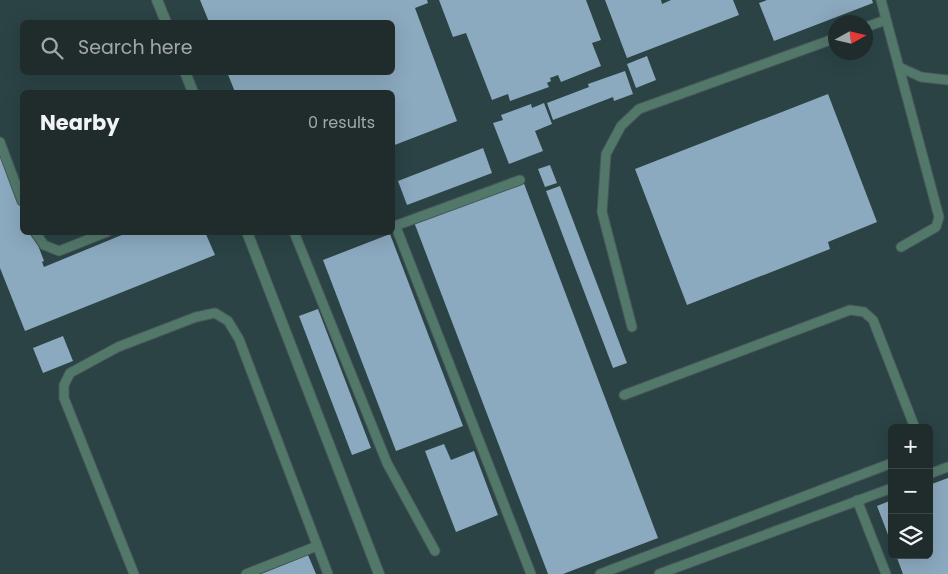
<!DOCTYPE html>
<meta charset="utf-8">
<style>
:root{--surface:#202b2c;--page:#2d3738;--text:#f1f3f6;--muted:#a2a7a9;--line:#3d4748}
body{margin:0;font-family:Poppins,sans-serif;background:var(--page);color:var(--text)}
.controls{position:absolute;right:15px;bottom:15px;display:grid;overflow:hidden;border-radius:8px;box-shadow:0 5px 20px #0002}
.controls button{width:45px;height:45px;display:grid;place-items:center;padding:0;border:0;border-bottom:1px solid var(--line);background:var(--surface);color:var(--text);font:25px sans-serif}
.compass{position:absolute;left:828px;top:15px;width:45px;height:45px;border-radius:50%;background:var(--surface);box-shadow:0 5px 20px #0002;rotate:82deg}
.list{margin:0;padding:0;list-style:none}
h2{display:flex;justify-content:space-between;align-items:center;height:65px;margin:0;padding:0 20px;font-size:21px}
h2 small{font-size:16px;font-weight:400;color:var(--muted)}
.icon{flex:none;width:28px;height:28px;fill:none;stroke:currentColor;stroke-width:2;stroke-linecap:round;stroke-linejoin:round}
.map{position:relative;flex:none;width:948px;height:574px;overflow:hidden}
.search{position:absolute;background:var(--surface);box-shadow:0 5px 20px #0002;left:20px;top:20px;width:375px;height:55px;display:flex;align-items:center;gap:12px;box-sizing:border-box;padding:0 18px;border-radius:8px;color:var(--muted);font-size:19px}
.panel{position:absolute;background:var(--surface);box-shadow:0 5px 20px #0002;left:20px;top:90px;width:375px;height:145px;border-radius:8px}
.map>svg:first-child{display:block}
.built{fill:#2b4345;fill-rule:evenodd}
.building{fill:#8ba9bf}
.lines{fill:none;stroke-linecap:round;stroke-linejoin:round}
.service-casing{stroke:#495759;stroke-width:11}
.minor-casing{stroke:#495759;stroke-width:12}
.service{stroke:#52786a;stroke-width:9}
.minor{stroke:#52786a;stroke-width:10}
</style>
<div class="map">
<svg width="948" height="574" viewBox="0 0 948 574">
<rect width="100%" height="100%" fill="#2a393b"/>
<path class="built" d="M0 0H948V574H0ZM22 22H392V72H22ZM836 22H866V52H836ZM22 92H392V232H22ZM892 428H929V555H892Z"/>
<g class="building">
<polygon points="200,0 427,0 428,3 415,8 457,121 392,146 392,92 235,92 227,72 392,72 392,22 209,22"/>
<polygon points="439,0 586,0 601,40 592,43 601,66 561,82 558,75 550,78 551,81 547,83 549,87 510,101 508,94 492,100 466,33 453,37"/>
<polygon points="605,0 661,0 662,4 671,0 733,0 739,15 627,58"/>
<polygon points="767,0 872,0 873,3 774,41 759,3"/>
<polygon points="647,56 656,80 636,88 627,64"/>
<polygon points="625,71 633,94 614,101 613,97 553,120 547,103 589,87 588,84"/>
<polygon points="828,94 877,222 828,242 830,249 687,305 635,169"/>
<polygon points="544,103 552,124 535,131 543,151 509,164 493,123 503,120 501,115 531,104 532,108"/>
<polygon points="483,148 492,173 407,205 398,181"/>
<polygon points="0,149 22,206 22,232 33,232 44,261 42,262 44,267 129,232 205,232 215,255 25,331 0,268"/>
<polygon points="550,165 557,183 545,187 538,169"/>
<polygon points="523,181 658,538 563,574 548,574 414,222"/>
<polygon points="560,186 627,363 613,368 546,191"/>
<polygon points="390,234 463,426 396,451 323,260"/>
<polygon points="318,309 371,448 352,455 299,316"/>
<polygon points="63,336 73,361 43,373 33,348"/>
<polygon points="444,444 451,460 474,451 498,515 456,532 425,451"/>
<polygon points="948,478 948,574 903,574 896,555 929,555 929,485"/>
<polygon points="892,500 892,545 877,506"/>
<polygon points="308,555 316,574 261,574"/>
</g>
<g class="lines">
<g class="service-casing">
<g id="service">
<polyline points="881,0 939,217 936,227 901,247"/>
<polyline points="866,27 886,20"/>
<polyline points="899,67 921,77 948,80"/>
<polyline points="0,142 22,201"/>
<polyline points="392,227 520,180"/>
<polyline points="396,227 531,574"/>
<polyline points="35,232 44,245 59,251 107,232"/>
<polyline points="294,232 387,463 435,551"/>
<polyline points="632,327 602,212 606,154 621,126 639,109 836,38"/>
<polyline points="624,395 850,310 864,312 873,320 915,428"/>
<polyline points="929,474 948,467"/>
<polyline points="857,500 886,574"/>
<polyline points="134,574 64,398 64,385 70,373 118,347 196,317 215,313 228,321 239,339 328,574"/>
<polyline points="246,574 317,546"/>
<polyline points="600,574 892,463"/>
<polyline points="659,574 892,488"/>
</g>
</g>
<g class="minor-casing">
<g id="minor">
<polyline points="157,0 166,22"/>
<polyline points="185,72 193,92"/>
<polyline points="247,232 379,574"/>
</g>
</g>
<use href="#service" class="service"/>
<use href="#minor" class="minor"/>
</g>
</svg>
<div class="controls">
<button>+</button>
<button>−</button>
<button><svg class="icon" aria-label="layers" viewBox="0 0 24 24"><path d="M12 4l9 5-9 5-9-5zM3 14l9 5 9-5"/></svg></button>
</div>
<svg class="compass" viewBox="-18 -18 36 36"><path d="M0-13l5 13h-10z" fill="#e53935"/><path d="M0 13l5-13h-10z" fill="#a2a7a9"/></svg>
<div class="search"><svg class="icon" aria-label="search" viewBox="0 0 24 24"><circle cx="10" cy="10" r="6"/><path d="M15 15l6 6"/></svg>Search here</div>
<section class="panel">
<h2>Nearby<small>0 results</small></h2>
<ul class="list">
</ul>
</section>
</div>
